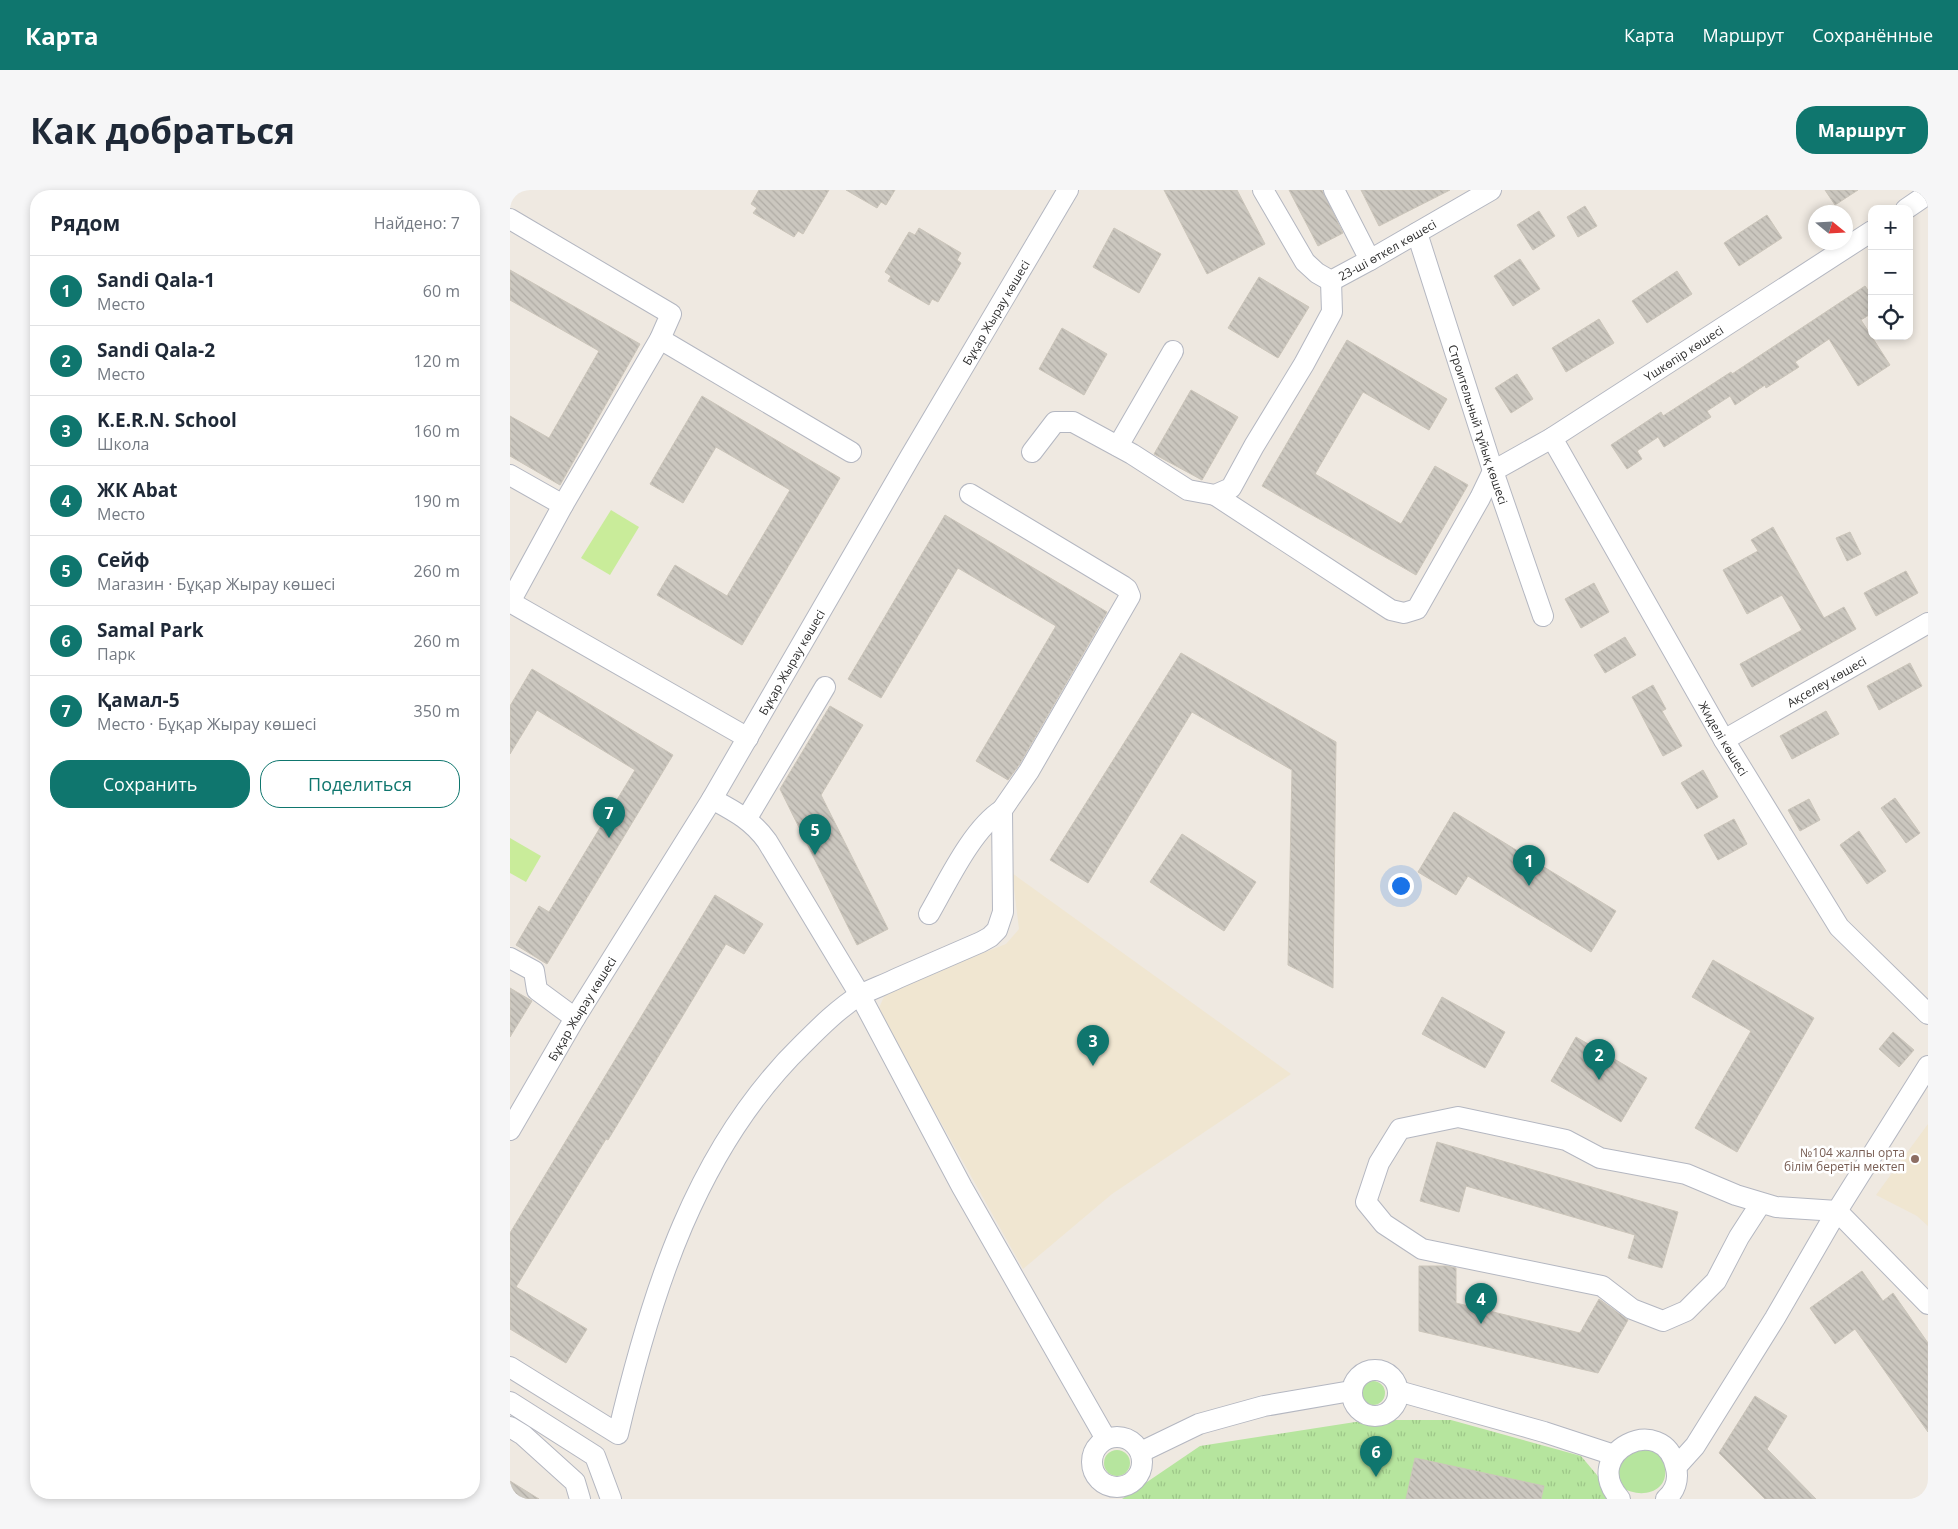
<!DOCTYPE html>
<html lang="ru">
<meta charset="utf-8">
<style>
:root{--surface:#fff;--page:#f6f6f7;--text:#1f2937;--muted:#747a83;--line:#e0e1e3;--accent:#0f766e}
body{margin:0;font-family:"Open Sans",sans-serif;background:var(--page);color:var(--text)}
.controls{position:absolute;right:15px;top:15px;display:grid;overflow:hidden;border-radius:10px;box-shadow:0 2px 8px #0003}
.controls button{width:45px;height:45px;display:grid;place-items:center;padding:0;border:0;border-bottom:1px solid var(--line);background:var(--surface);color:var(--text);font:25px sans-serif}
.compass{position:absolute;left:1298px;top:15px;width:45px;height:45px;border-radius:50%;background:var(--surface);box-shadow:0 2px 8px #0003;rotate:108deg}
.you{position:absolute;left:890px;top:695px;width:18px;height:18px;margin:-12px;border:4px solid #fff;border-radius:50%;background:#1a73e8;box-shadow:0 0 0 8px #1a73e833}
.badge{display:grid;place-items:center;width:32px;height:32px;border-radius:50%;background:var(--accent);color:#fff;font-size:16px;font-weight:700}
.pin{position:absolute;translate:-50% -41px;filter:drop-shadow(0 1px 2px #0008)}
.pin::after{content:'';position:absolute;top:26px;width:18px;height:15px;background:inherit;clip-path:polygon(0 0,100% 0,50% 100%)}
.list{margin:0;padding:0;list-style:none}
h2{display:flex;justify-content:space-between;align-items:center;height:65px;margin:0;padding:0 20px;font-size:21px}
h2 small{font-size:16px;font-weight:400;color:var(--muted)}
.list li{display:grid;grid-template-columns:32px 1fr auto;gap:15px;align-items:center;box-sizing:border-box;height:70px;padding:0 20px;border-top:1px solid var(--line)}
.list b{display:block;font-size:19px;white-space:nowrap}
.list p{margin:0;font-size:16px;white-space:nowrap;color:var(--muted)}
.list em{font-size:16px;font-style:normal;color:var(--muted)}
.actions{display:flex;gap:10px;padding:15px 20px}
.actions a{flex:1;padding:11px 0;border:1px solid var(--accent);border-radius:20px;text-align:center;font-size:18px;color:var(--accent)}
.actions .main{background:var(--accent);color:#fff}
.icon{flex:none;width:28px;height:28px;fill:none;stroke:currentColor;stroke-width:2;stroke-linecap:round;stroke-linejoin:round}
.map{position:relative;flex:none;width:1418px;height:1309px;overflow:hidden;border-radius:20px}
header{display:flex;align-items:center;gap:30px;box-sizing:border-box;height:70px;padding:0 25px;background:var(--accent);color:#fff}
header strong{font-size:24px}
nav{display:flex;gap:28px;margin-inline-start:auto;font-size:18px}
.intro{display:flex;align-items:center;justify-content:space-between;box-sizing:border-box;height:120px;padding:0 30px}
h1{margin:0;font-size:35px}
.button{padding:12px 22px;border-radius:20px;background:var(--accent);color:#fff;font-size:18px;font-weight:700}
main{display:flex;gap:30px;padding:0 30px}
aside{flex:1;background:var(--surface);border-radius:20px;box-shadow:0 2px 8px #0003}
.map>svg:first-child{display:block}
.education{fill:#f0e6d1}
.grass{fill:#b6e59e}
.park{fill:url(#park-tufts)}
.pitch{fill:#c9ec9a}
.building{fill:url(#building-back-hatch);stroke:#cbc5ba}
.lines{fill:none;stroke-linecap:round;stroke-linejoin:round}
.minor-casing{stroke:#b4b7c1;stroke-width:22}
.minor{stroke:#fff;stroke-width:20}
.education-dot{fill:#8d6e63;stroke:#fff;stroke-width:2}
.labels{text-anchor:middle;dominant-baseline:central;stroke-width:5;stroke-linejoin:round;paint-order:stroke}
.street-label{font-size:12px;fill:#2e2e2e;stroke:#fff}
.education-label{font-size:12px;fill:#785e54;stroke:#fff;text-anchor:end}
</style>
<header>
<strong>Карта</strong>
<nav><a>Карта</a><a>Маршрут</a><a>Сохранённые</a></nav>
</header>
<div class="intro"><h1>Как добраться</h1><a class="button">Маршрут</a></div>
<main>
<aside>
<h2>Рядом<small>Найдено: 7</small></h2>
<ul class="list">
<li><span class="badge">1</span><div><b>Sandi Qala-1</b><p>Место</p></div><em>60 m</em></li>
<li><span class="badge">2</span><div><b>Sandi Qala-2</b><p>Место</p></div><em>120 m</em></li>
<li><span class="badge">3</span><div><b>K.E.R.N. School</b><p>Школа</p></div><em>160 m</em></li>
<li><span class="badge">4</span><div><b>ЖК Abat</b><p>Место</p></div><em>190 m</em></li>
<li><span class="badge">5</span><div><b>Сейф</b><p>Магазин · Бұқар Жырау көшесі</p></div><em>260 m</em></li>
<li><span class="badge">6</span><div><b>Samal Park</b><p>Парк</p></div><em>260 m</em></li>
<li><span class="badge">7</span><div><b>Қамал-5</b><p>Место · Бұқар Жырау көшесі</p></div><em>350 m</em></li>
</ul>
<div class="actions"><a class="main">Сохранить</a><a>Поделиться</a></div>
</aside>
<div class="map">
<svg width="1418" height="1309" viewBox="0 0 1418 1309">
<defs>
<pattern id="park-tufts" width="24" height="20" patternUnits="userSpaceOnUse" patternTransform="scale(1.25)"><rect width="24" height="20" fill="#b6e59e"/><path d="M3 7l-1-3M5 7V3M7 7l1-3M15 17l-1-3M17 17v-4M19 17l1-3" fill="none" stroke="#9dc588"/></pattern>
<pattern id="building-back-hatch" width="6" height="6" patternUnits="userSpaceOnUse" patternTransform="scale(1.25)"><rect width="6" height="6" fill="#cbc7bf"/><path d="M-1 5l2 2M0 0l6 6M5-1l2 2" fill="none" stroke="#afaba4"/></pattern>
</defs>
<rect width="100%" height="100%" fill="#efe9e1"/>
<g class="education">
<polygon points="502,683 781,884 602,1004 513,1079 368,820 377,800 496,754 509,739"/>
<polygon points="1418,934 1418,1036 1407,1026 1366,1005"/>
</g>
<g class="grass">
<circle cx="863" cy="1203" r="12"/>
<path d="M1146 1259C1149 1265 1155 1271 1155 1277 1159 1304 1129 1309 1111 1297L1104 1275 1113 1260Z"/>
<circle cx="607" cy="1273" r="13"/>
</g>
<polygon class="park" points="858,1230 941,1230 1071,1266 1107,1309 612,1309 690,1256"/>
<g class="pitch">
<polygon points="101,320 129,337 100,385 71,368"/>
<polygon points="0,648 31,666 16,692 0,683"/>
</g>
<g class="building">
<polygon points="249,0 319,0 293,44 288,41 284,47 243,23 247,18 241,14"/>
<polygon points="336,0 385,0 376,15 371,12 367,18"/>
<polygon points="654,0 727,0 755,54 697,84"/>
<polygon points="779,0 812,0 833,43 808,56"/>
<polygon points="851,0 940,0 869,36"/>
<polygon points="1315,0 1348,0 1325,15"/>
<polygon points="1075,16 1087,36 1068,47 1057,27"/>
<polygon points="1029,21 1045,46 1023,60 1007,35"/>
<polygon points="1257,25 1272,48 1229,76 1214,53"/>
<polygon points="409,38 451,63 447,70 451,73 428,112 422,109 419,115 378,91 381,86 375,82 399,42 405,45"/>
<polygon points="604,38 651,64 629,103 583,77"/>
<polygon points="1010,69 1030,99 1003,116 984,86"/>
<polygon points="0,80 130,154 50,295 0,266 0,226 39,248 89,161 0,110"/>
<polygon points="1167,81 1182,104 1137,133 1122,111"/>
<polygon points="749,87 799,117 768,168 718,138"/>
<polygon points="1355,96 1362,106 1362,123 1351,130 1380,175 1348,196 1319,149 1285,172 1289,177 1256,198 1255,195 1225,215 1220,206 1197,221 1201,227 1154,257 1148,247 1127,261 1132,269 1117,279 1101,255 1151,222 1153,226 1221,182 1222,184"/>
<polygon points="1089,129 1104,153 1056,182 1042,158"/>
<polygon points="552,138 597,164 574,205 529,179"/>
<polygon points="837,150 937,209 919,240 853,202 805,284 891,334 925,276 958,295 906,385 752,296"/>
<polygon points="1007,184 1023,209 1001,223 985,198"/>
<polygon points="681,200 728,227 692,290 644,264"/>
<polygon points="192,206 330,288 232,455 147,405 165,375 217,406 280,300 206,257 173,313 140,294"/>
<polygon points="435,325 597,422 509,575 498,590 466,571 546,436 448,378 371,508 338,489"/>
<polygon points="1263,337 1314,428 1334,417 1346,439 1242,497 1230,474 1292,440 1272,405 1237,424 1213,380 1248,361 1241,350"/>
<polygon points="1340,342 1351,364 1337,371 1326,348"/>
<polygon points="1396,381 1408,403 1366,426 1354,403"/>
<polygon points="1084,393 1099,422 1071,438 1055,409"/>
<polygon points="1115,447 1126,465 1095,483 1084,465"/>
<polygon points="671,463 826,552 823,798 778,775 782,580 682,522 578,693 540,670"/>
<polygon points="1400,473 1412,496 1369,520 1357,496"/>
<polygon points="22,479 163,565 37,774 6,755 29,716 39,722 125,580 27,520 0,564 0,516"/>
<polygon points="1143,495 1156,519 1152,521 1172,556 1153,566 1122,507"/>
<polygon points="320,516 353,535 311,605 378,739 347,755 270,599"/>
<polygon points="1316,521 1329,544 1282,569 1270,546"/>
<polygon points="1193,580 1208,607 1187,619 1171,593"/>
<polygon points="1385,608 1410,643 1396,653 1371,618"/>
<polygon points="1299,609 1310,630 1290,641 1278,620"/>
<polygon points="944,622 1106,721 1081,762 958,686 946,705 908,682"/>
<polygon points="1224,629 1237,654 1208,670 1194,645"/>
<polygon points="1349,641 1376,681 1357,694 1330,655"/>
<polygon points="672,644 746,692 714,741 640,692"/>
<polygon points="205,705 253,734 234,764 216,754 98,950 96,949 6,1097 77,1139 56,1173 0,1139 0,1043"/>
<polygon points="1203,770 1304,828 1227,962 1185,938 1241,841 1182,807"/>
<polygon points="0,798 22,811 0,847"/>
<polygon points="932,807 995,842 975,878 912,844"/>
<polygon points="1383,842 1404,860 1389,877 1369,859"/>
<polygon points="1066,847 1137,888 1111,932 1041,891"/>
<polygon points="927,952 1168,1022 1152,1078 1118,1068 1125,1045 956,996 949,1022 910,1011"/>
<polygon points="909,1076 937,1076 946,1078 946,1113 1070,1143 1089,1109 1118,1130 1088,1183 909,1141"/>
<polygon points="1352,1081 1373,1111 1383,1103 1418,1153 1418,1242 1345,1139 1325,1154 1300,1118"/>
<polygon points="1245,1206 1277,1226 1257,1259 1306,1309 1255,1309 1209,1263"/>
<polygon points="905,1268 1034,1296 1031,1309 896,1309"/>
<polygon points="0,1291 29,1309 0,1309"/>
</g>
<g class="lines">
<g class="minor-casing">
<g id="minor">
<path id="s1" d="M753 0 795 72 807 83 821 91 860 70 981 0"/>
<polyline points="824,0 860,70"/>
<polyline points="1396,19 1418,4"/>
<polyline points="0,29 161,124 150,149 53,315"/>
<path id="s2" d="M907 43 983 281 1033 426"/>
<polyline points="150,149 341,262"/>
<path id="s3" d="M1042 248 1214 550 1329 737 1418 824"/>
<polyline points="608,256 663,161"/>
<polyline points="522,262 545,232 563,232 622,264 678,300 705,305 721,298 744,256 794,174 822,122 821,91"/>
<polyline points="0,285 53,315 0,412"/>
<path id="s4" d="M705 305 881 420 894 423 907 419 970 308 983 281 1042 248 1362 41"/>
<polyline points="0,412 238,548"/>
<path id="s5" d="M1214 550 1418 433"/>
<path d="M202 609C224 621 242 630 257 651L350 805 452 997 596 1249"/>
<polyline points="237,628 315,497"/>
<path d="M419 724C437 693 462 639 492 620"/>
<polyline points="0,768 24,781 27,800 65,828"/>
<path id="s6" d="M0 940 65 828 202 609 400 267 558 0"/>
<polyline points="1251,1013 1229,1047 1206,1091 1176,1121 1153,1131 1122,1119 1092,1096 912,1059 874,1034 856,1012 869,973 890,939 948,927 1056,950 1090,968 1176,984 1226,1005 1266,1017 1327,1021 1418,1114"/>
<path d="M0 1177 108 1244C141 1103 186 958 293 854 310 837 329 818 350 805 362 799 376 794 388 788 416 776 443 764 471 752L480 747 487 740 493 722 492 620 519 581 620 406 617 399 613 396 460 304"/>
<circle cx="865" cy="1203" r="23"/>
<polyline points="888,1201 1034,1242 1104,1265"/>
<polyline points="0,1212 85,1266 101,1309"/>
<polyline points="0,1237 13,1245 65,1292 70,1309"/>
<circle cx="607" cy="1272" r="25"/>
<polyline points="631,1262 689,1234 754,1216 841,1201"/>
<polyline points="1166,1277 1185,1256 1265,1128 1327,1021 1418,876"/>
<path d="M1110 1309C1068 1262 1154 1220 1166 1278 1169 1290 1165 1301 1156 1309"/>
</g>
</g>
<use href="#minor" class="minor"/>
</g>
<circle class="education-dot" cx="1405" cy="969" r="5"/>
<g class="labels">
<g class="street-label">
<text stroke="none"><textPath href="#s1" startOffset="180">23-ші өткел көшесі</textPath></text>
<text stroke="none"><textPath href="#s6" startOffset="951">Бұқар Жырау көшесі</textPath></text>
<text stroke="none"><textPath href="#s4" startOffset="619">Үшкөпір көшесі</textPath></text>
<text stroke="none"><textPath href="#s2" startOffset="201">Строительный тұйық көшесі</textPath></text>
<text stroke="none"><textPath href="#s6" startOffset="546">Бұқар Жырау көшесі</textPath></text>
<text stroke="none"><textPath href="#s5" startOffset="118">Ақселеу көшесі</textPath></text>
<text stroke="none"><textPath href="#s3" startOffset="346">Жиделі көшесі</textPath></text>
<text stroke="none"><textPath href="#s6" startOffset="141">Бұқар Жырау көшесі</textPath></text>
</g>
<g class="education-label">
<text x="1395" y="962">№104 жалпы орта<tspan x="1395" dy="14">білім беретін мектеп</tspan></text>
</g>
</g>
</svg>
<div class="controls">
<button>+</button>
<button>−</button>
<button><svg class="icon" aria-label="locate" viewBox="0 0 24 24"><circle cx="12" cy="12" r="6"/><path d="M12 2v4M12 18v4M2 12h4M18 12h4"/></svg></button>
</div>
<svg class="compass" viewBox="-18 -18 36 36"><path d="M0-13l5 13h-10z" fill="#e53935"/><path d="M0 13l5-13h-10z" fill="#747a83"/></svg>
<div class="you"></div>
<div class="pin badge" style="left:1019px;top:696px">1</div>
<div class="pin badge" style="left:1089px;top:890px">2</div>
<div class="pin badge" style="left:583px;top:876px">3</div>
<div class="pin badge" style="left:971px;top:1134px">4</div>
<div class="pin badge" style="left:305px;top:665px">5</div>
<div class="pin badge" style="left:866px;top:1287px">6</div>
<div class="pin badge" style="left:99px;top:648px">7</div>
</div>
</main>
